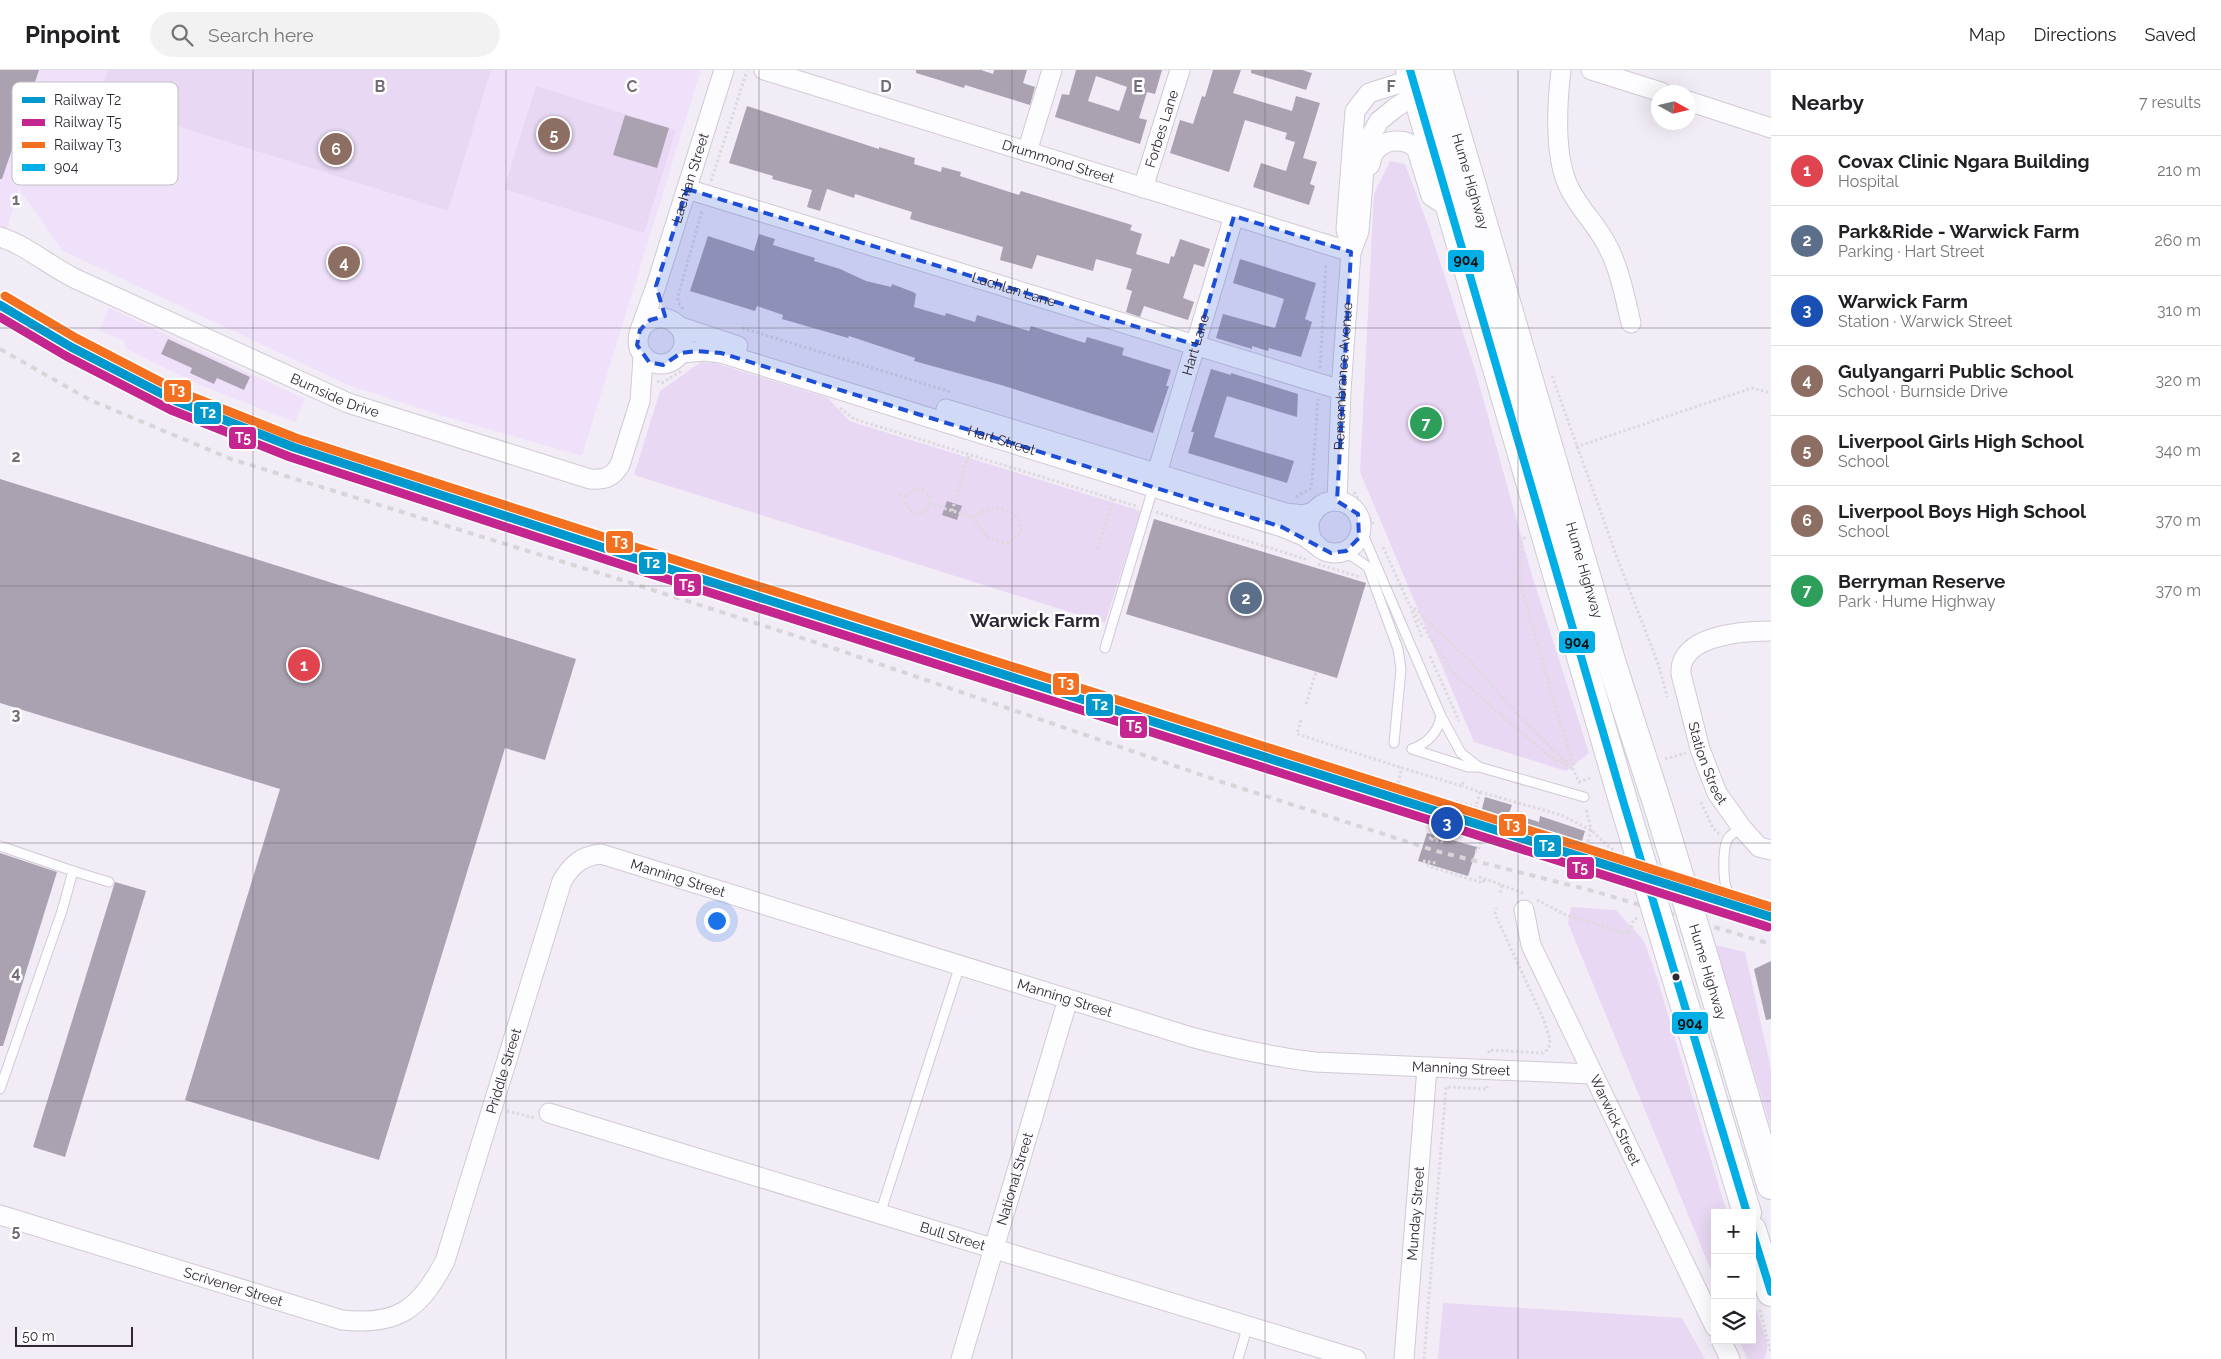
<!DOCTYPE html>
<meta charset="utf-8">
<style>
:root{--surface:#fff;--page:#f2f2f2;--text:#202124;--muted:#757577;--line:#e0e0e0;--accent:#0f766e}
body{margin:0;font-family:Raleway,sans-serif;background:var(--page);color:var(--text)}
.controls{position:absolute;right:15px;bottom:15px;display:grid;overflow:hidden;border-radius:0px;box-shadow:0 5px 20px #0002}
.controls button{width:45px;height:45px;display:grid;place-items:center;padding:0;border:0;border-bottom:1px solid var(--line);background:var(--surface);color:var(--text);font:25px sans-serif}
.compass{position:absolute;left:1651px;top:15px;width:45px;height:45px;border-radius:50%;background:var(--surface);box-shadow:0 5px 20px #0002;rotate:98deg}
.scale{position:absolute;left:15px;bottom:12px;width:118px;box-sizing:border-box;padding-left:5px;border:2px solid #2f2834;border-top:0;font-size:14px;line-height:18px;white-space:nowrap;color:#2f2834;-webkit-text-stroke:4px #fff;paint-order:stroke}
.you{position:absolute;left:716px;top:850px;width:18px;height:18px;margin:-12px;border:4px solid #fff;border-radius:50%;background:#1a73e8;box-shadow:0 0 0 8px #1a73e833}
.badge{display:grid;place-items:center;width:32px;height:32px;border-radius:50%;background:var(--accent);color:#fff;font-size:16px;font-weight:700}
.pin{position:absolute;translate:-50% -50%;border:2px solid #fff;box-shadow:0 1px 5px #0006}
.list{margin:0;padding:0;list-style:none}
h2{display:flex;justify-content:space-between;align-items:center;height:65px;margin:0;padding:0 20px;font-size:21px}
h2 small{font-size:16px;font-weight:400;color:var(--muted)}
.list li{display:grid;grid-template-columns:32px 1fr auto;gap:15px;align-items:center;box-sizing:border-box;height:70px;padding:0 20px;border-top:1px solid var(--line)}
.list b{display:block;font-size:19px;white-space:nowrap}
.list p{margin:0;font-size:16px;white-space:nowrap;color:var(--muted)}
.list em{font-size:16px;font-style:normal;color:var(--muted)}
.icon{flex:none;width:28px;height:28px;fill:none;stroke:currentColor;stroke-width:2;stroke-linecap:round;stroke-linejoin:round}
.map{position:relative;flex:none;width:1771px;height:1289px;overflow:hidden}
header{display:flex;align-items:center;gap:30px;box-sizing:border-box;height:70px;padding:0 25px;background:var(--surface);border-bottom:1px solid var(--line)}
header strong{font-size:24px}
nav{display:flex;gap:28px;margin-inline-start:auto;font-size:18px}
.search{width:350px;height:45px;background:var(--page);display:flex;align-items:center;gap:12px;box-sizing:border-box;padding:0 18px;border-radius:28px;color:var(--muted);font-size:19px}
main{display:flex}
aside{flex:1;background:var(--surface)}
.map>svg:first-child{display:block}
.built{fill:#f0e1fb}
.green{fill:#e8d8f3}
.building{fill:#aaa1b1;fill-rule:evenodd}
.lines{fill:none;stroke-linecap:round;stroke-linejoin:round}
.service-casing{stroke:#d0cad5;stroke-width:11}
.minor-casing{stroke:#d0cad5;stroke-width:21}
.trunk-casing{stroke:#d0cad5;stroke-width:30}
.path{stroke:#dddade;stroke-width:3;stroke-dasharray:2.5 2.5;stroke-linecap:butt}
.service{stroke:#fdfcfe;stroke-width:9}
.minor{stroke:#fdfcfe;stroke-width:19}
.trunk{stroke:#fdfcfe;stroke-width:28}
.rail{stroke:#d7d5d8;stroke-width:4;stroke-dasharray:6 6;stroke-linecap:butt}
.trunk-bridge-casing{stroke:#d0cad5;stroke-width:30;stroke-linecap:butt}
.trunk-bridge{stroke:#fdfcfe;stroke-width:28}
.bus-1-casing{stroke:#fff;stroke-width:11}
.bus-1{stroke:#02aee6;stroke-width:8}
.rail-1-casing{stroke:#fff;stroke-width:12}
.rail-2-casing{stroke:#fff;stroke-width:12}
.rail-3-casing{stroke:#fff;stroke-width:12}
.rail-1{stroke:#0098cd;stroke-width:9}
.rail-2{stroke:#c4258f;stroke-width:9}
.rail-3{stroke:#f37021;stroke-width:9}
.marked{fill:#1d4ed8;fill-opacity:0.2;stroke:#1d4ed8;stroke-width:4;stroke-dasharray:10 6;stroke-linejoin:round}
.grid{fill:none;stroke:#736d78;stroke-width:1;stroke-opacity:0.55}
.bus-dot{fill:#2f2834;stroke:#fff;stroke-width:2}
.labels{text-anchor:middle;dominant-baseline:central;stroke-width:5;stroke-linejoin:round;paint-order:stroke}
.street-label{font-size:14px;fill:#2f2834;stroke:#fff}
.district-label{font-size:19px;font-weight:bold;fill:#2f2834;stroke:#fff}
.key{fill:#fff;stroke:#c1bec2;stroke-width:1}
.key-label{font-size:14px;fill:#2f2834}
.grid-label{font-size:16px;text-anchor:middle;font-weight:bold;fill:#736d78;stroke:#fff;stroke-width:5;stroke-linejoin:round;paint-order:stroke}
.line-badge{stroke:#fff;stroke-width:2}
.badge-label{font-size:14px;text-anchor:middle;font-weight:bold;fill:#fff}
.pale-badge-label{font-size:14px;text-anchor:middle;font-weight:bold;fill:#111}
</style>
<header>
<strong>Pinpoint</strong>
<div class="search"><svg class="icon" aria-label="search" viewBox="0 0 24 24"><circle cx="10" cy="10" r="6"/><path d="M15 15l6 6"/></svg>Search here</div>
<nav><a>Map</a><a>Directions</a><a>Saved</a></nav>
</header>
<main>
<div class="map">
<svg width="1771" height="1289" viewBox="0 0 1771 1289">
<rect width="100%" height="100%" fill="#f2ecf7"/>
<g class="built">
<polygon points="0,0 701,0 582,386 440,345 348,315 63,181 19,119 0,181"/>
<polygon points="109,238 305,329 295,352 200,315 125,278 124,271 99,260"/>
</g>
<g class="green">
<polygon points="108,0 491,0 448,141 97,31"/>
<polygon points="536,16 676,60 644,163 504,119"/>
<polygon points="1390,91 1405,94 1429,158 1476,303 1531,502 1589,683 1566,701 1474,672 1360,402 1374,124"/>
<polygon points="701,292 715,293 828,328 849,351 1141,441 1105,553 634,405 660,321"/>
<polygon points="1571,837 1616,840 1644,871 1657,908 1727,1143 1715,1143 1715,1210 1568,853"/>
<polygon points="1715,875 1745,882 1771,999 1771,1058"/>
<polygon points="1752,1227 1767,1271 1767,1281 1764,1289 1747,1289 1739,1270 1752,1270"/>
<polygon points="1443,1233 1682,1248 1705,1289 1438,1289"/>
</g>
<g class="building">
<polygon points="0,0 39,0 2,109 0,109"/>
<polygon points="916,0 981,0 993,4 994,0 1027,0 1023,13 1035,17 1030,35 965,15 964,18 939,10 916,3"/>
<path d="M1076 0H1162L1155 24 1147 22 1139 48 1147 50 1140 74 1055 47 1062 24 1069 25ZM1096 6 1127 17 1119 41 1088 31Z"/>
<polygon points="1213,0 1241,0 1233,23 1292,41 1296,26 1320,33 1303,88 1317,92 1310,114 1315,116 1309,135 1253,117 1261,93 1286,101 1295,72 1285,69 1287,63 1245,50 1229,102 1170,83 1180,50 1193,54 1202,26 1205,27"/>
<polygon points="1251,0 1302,0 1312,3 1306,20 1251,3"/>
<polygon points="747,36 879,79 879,77 915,88 914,94 941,102 942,97 961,102 960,106 1019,125 1021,121 1132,155 1130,160 1142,164 1136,184 1169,194 1171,186 1174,187 1180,169 1210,179 1204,197 1194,194 1183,228 1194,232 1188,250 1144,236 1140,247 1126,242 1132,221 1126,219 1132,199 1096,189 1093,201 1037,185 1032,199 1000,190 1003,177 910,149 912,142 855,124 854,128 827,119 820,141 807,137 812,120 772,109 773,106 729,93"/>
<polygon points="625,45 669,58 657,98 613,85"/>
<polygon points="759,164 775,169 773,175 815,188 814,191 840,199 866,211 891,217 892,214 913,222 916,224 914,237 945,246 946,243 975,252 977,245 1029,261 1031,256 1085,273 1087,267 1124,278 1122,285 1171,300 1166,316 1169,316 1153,363 1001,315 914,291 915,288 849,266 848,268 782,249 783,245 757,236 755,241 690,221 708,166 754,181"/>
<polygon points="1240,189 1316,213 1305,249 1312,252 1301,287 1269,278 1268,281 1252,276 1252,279 1216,268 1223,244 1275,258 1284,229 1233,213"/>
<polygon points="168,269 250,307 244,320 217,308 214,314 190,303 192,298 161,284"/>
<polygon points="1211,299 1231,305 1231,303 1298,324 1297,347 1227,326 1214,367 1294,391 1287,413 1188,383 1194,362 1191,362"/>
<polygon points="0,409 576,589 545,690 505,678 379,1090 185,1030 280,719 0,633"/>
<polygon points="947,431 962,436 957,450 942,445"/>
<polygon points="1154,449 1366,513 1337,608 1126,544"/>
<polygon points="1485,727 1512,735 1506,751 1481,743"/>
<polygon points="1540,746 1585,761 1579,781 1519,761 1523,747 1539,752"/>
<polygon points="1427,763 1477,777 1468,806 1418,791"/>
<polygon points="0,783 57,802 3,976 0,976"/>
<polygon points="115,812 146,821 65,1087 33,1077"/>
<polygon points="1771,891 1771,949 1766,950 1754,899"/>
</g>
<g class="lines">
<g class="service-casing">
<g id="service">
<polyline points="1361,460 1441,646 1461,683 1479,697"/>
<polyline points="1338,483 1352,486 1368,497 1398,579 1401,599 1394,673"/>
<polyline points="1105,578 1154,415"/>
<polyline points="1412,679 1468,697 1479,697 1584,727"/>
<path d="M1412 679C1428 673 1438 663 1441 646"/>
<path d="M1742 758C1738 760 1733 763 1729 767 1722 775 1723 810 1727 820 1733 832 1743 842 1752 851"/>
<polyline points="0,776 73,801 62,841 0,1019"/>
<polyline points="73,801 109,812"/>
<polyline points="880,1144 960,895"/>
<polyline points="1238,1289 1248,1255"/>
</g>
</g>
<g class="minor-casing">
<g id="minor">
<path id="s1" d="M764 0 1351 182"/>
<path d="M1561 0C1557 34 1554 81 1567 113 1576 136 1597 154 1608 177 1620 200 1625 228 1631 253"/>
<polyline points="1591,0 1661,22"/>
<polyline points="1688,31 1771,58"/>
<polyline points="1027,82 1052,0"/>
<path d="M1370 95C1371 90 1372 84 1376 80 1386 68 1408 68 1417 80L1431 126 1450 138"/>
<path id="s2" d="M1143 118 1180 0"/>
<path id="s3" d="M687 119 1341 320"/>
<path id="s4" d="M0 167C28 176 49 196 76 209L348 333 590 409C604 410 612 408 620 395L640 331 643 288"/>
<polyline points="1351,182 1346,159 1355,41 1369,23 1413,9 1425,7"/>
<circle cx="661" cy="271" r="23"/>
<polyline points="678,256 738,276"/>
<path id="s5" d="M640 260 656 216 724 0"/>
<path id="s6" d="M681 283 705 281 721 283 1282 457 1304 466 1318 476"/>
<polyline points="946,339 1286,443 1303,445 1314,442"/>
<path id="s7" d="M1157 403 1234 146"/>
<path id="s8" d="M1337 431 1341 320 1351 182 1359 161 1365 87 1370 67 1379 51 1395 38 1425 18"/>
<circle cx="1335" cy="457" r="26"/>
<path id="s9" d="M1771 561C1743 561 1678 565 1681 604L1700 679 1717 723 1742 758 1759 777 1771 780"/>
<path id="s10" d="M1524 840 1531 875 1715 1257"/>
<path id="s11" d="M549 1043 1356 1289"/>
<path id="s12" d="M0 1145 342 1250C398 1256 420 1239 445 1191L562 811C572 794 582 786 601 784L1191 967C1232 978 1273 987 1315 992L1592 1004"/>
<polyline points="1721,1270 1730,1289"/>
<path id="s13" d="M961 1289 1068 929"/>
<path id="s14" d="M1404 1289 1427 998"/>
</g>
</g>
<g class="trunk-casing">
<g id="trunk">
<polyline points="1410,0 1624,734"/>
<path id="s15" d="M1438 0 1612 594 1659 739"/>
<polyline points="1671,890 1747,1143"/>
<polyline points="1706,894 1771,1115"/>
<polyline points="1752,1160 1771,1222"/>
</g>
</g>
<g class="path">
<polyline points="711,111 747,1"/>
<polyline points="683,239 678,232 678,226 702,141"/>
<polyline points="742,258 951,322"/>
<polyline points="1320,298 1326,194"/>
<polyline points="1552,306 1618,490 1659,596 1667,627"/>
<polyline points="657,311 662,313 683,300"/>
<polyline points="840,338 854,349 1136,436"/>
<polyline points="1576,377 1752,318 1771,323"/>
<circle cx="918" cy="431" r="12"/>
<path d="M1354 422C1360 435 1370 442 1373 456"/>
<polyline points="899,425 907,427"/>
<polyline points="1296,427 1310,419 1312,412 1318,329"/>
<path d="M930 434 973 447C978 444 985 440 991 439 1007 436 1022 446 1021 462L1009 473C989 472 982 463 973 447"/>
<polyline points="952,441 969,385"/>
<polyline points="1156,442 1308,490"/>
<polyline points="1525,467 1521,472 1520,512 1557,643 1573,692 1573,699 1579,712 1590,708"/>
<polyline points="1383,477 1409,534 1452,602 1545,683 1573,699"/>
<polyline points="1098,479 1113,429"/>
<polyline points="1318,494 1360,507"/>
<polyline points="1414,538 1478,599 1518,645 1569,695"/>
<polyline points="1412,541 1422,568"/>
<polyline points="1430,586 1459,651"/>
<polyline points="1306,634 1316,602"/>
<polyline points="1301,650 1297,664 1402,698"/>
<polyline points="1665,689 1686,683"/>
<polyline points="1398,713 1402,698 1462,716 1464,709"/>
<polyline points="1480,722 1561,745 1591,760 1616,783"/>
<polyline points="1409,730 1413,718"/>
<polyline points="1455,731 1476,737 1480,722 1462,716"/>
<polyline points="1701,732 1713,758 1719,764"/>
<polyline points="1456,745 1459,734 1461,734"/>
<polyline points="1429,768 1437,768 1440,757"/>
<polyline points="1431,769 1443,772"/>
<polyline points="1475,781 1478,781 1481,770"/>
<polyline points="1584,786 1591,760 1586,738"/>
<polyline points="1423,791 1431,797 1483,813 1484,809"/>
<polyline points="1423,791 1437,793"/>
<polyline points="1479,807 1502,815 1500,823"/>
<polyline points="1502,815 1523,823"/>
<polyline points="1537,830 1566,845 1629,864 1634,849 1638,848"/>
<polyline points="1489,983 1489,980 1542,983 1547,980 1549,977 1550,969 1543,948 1495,844 1496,838"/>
<polyline points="507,1041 535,1048"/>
<polyline points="1760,1240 1771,1283"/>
<polyline points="1424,1289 1446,1017 1487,1019 1487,1016"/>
</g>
<use href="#service" class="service"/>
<use href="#minor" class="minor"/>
<use href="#trunk" class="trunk"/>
<polyline class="rail" points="0,279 90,330 231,389 628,512 833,578 1219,711 1436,781 1597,822 1771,874"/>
<g class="trunk-bridge-casing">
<g id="trunk-bridge">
<polyline points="1624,734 1671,890"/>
<polyline points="1659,739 1706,894"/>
</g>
</g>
<use href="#trunk-bridge" class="trunk-bridge"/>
<g class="bus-1-casing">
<g id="bus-1">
<polyline points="1410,0 1624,734 1747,1143"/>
<polyline points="1752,1161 1771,1222"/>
</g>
</g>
<use href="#bus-1" class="bus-1"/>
<g class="rail-1-casing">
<polyline id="rail-1" points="0,235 71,277 176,331 293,377 635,488 1771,847"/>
</g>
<g class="rail-2-casing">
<polyline id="rail-2" points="0,247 66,286 171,340 290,387 632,498 1768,857"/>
</g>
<g class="rail-3-casing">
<polyline id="rail-3" points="5,226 76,268 180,322 296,368 638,478 1771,837"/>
</g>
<use href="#rail-1" class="rail-1"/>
<use href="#rail-2" class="rail-2"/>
<use href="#rail-3" class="rail-3"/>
</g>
<path class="marked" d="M687 119 1196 275 1234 146 1351 182 1337 431 1358 444 1359 468 1346 481 1331 483 1282 457 721 283 697 281 681 283 663 295 649 292 637 275 640 260 650 250 665 246 656 216Z"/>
<path class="grid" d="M253 0V1289M506 0V1289M759 0V1289M1012 0V1289M1265 0V1289M1518 0V1289M0 258H1771M0 516H1771M0 773H1771M0 1031H1771"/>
<circle class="bus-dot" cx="1676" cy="907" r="4.5"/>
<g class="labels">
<g class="street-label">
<text stroke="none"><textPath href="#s2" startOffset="62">Forbes Lane</textPath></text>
<text stroke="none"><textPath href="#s1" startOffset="308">Drummond Street</textPath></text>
<text stroke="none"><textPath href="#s5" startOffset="160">Lachlan Street</textPath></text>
<text stroke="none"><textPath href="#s15" startOffset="116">Hume Highway</textPath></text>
<text stroke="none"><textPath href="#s3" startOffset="342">Lachlan Lane</textPath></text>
<text stroke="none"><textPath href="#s7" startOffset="134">Hart Lane</textPath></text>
<text stroke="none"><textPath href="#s8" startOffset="125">Remembrance Avenue</textPath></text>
<text stroke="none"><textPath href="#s4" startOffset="371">Burnside Drive</textPath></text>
<text stroke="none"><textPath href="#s6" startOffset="334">Hart Street</textPath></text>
<text stroke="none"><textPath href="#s15" startOffset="521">Hume Highway</textPath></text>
<text stroke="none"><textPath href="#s9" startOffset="204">Station Street</textPath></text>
<text stroke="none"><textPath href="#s12" startOffset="1015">Manning Street</textPath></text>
<text transform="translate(1708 902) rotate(73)">Hume Highway</text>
<text stroke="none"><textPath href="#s12" startOffset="1420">Manning Street</textPath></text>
<text stroke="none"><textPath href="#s12" startOffset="1825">Manning Street</textPath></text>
<text stroke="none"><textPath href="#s12" startOffset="686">Priddle Street</textPath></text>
<text stroke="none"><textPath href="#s10" startOffset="230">Warwick Street</textPath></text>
<text stroke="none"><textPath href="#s13" startOffset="188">National Street</textPath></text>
<text stroke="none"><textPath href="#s14" startOffset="146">Munday Street</textPath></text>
<text stroke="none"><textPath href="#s11" startOffset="422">Bull Street</textPath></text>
<text stroke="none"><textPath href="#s12" startOffset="244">Scrivener Street</textPath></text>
</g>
<g class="district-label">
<text x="1035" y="550">Warwick Farm</text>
</g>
</g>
<rect x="12" y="12" width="166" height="103" rx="8" class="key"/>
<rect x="22" y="27" width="23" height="6" fill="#0098cd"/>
<rect x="22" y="49" width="23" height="7" fill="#c4258f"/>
<rect x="22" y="72" width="23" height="6" fill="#f37021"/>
<rect x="22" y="94" width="23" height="7" fill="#02aee6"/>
<g class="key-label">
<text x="54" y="35">Railway T2</text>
<text x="54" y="57">Railway T5</text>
<text x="54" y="80">Railway T3</text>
<text x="54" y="102">904</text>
</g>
<g class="grid-label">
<text x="380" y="22">B</text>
<text x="632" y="22">C</text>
<text x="886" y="22">D</text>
<text x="1138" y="22">E</text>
<text x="1391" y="22">F</text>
<text x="16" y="135">1</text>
<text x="16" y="392">2</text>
<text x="16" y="650">3</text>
<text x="16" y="908">4</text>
<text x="16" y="1166">5</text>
</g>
<g class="line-badge">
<rect x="1447" y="179" width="38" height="24" rx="5" fill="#02aee6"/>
<rect x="163" y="309" width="29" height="24" rx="5" fill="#f37021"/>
<rect x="193" y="331" width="29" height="24" rx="5" fill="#0098cd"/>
<rect x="228" y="356" width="29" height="24" rx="5" fill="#c4258f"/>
<rect x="605" y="460" width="29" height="24" rx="5" fill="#f37021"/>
<rect x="638" y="481" width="29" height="24" rx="5" fill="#0098cd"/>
<rect x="673" y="503" width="29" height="24" rx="5" fill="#c4258f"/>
<rect x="1558" y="560" width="38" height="24" rx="5" fill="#02aee6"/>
<rect x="1052" y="602" width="28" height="24" rx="5" fill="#f37021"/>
<rect x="1085" y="623" width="29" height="24" rx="5" fill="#0098cd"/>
<rect x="1119" y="645" width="29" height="24" rx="5" fill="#c4258f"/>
<rect x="1498" y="743" width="29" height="24" rx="5" fill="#f37021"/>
<rect x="1533" y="764" width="29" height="24" rx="5" fill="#0098cd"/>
<rect x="1566" y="786" width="29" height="24" rx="5" fill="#c4258f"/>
<rect x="1671" y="941" width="38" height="24" rx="5" fill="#02aee6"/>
</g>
<g class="badge-label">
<text x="177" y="325">T3</text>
<text x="208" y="348">T2</text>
<text x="243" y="373">T5</text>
<text x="620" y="477">T3</text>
<text x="652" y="498">T2</text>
<text x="687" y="520">T5</text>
<text x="1066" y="618">T3</text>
<text x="1100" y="640">T2</text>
<text x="1134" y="661">T5</text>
<text x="1512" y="760">T3</text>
<text x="1547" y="781">T2</text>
<text x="1580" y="803">T5</text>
</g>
<g class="pale-badge-label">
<text x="1466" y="195">904</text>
<text x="1577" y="577">904</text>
<text x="1690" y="958">904</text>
</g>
</svg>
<div class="controls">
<button>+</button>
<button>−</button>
<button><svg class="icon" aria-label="layers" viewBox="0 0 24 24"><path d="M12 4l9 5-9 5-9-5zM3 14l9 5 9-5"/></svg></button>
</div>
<svg class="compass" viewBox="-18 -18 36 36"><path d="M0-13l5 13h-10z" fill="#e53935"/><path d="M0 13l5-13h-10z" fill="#757577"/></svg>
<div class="scale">50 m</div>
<div class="you"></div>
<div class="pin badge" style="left:304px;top:595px;background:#e0444e">1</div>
<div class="pin badge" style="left:1246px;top:528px;background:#5c6f8a">2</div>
<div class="pin badge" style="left:1447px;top:753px;background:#1a4fb4">3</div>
<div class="pin badge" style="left:344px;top:192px;background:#8d6e63">4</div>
<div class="pin badge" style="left:554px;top:64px;background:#8d6e63">5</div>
<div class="pin badge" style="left:336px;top:79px;background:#8d6e63">6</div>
<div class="pin badge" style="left:1426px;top:353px;background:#2e9e5b">7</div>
</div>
<aside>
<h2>Nearby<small>7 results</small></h2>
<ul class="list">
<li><span class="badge" style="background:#e0444e">1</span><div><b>Covax Clinic Ngara Building</b><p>Hospital</p></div><em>210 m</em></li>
<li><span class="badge" style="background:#5c6f8a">2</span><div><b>Park&amp;Ride - Warwick Farm</b><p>Parking · Hart Street</p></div><em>260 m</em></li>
<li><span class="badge" style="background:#1a4fb4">3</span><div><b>Warwick Farm</b><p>Station · Warwick Street</p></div><em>310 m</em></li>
<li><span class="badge" style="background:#8d6e63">4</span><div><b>Gulyangarri Public School</b><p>School · Burnside Drive</p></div><em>320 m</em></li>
<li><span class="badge" style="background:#8d6e63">5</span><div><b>Liverpool Girls High School</b><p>School</p></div><em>340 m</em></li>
<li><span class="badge" style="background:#8d6e63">6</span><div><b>Liverpool Boys High School</b><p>School</p></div><em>370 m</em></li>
<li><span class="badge" style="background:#2e9e5b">7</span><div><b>Berryman Reserve</b><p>Park · Hume Highway</p></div><em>370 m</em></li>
</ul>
</aside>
</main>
